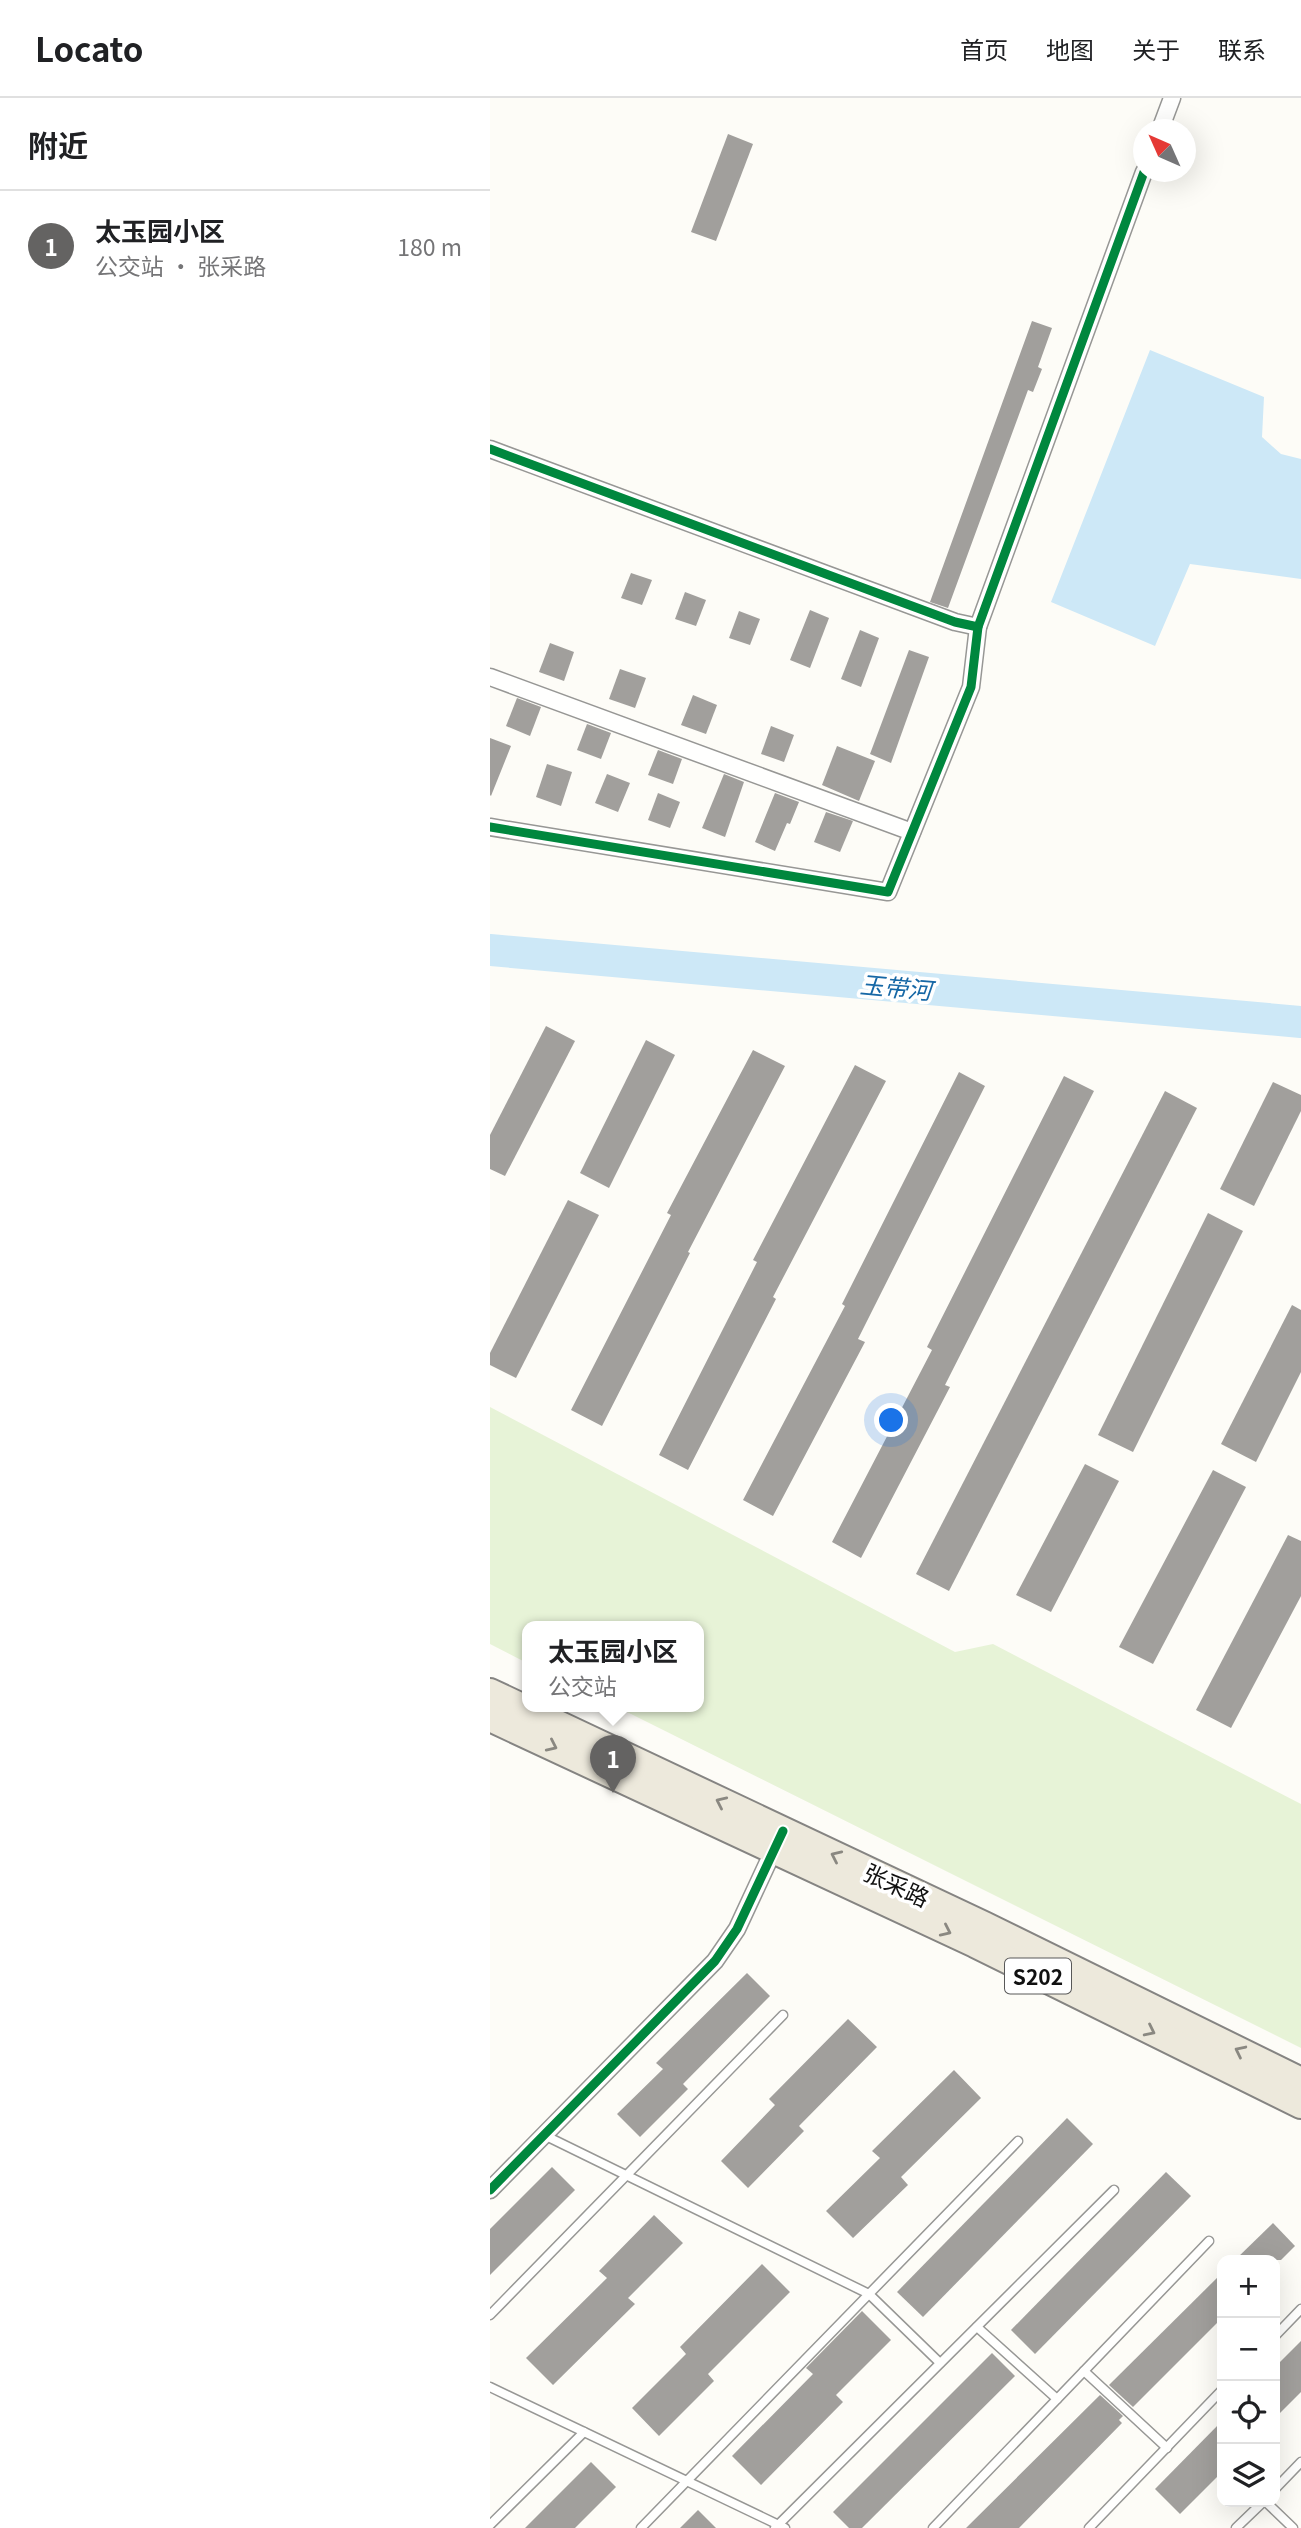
<!DOCTYPE html>
<html lang="zh">
<meta charset="utf-8">
<style>
:root{--surface:#fff;--page:#f6f6f6;--text:#202124;--muted:#757577;--line:#e0e0e0;--accent:#646362}
body{margin:0;font-family:Georgia,"Noto Sans SC",serif;background:var(--page);color:var(--text)}
.controls{position:absolute;right:21px;bottom:21px;display:grid;overflow:hidden;border-radius:14px;box-shadow:0 7px 28px #0002}
.controls button{width:63px;height:63px;display:grid;place-items:center;padding:0;border:0;border-bottom:2px solid var(--line);background:var(--surface);color:var(--text);font:35px sans-serif}
.compass{position:absolute;left:643px;top:21px;width:63px;height:63px;border-radius:50%;background:var(--surface);box-shadow:0 7px 28px #0002;rotate:315deg}
.you{position:absolute;left:402px;top:1323px;width:24px;height:24px;margin:-18px;border:5px solid #fff;border-radius:50%;background:#1a73e8;box-shadow:0 0 0 10px #1a73e833}
.badge{display:grid;place-items:center;width:46px;height:46px;border-radius:50%;background:var(--accent);color:#fff;font-size:23px;font-weight:700}
.pin{position:absolute;translate:-50% -58px;filter:drop-shadow(0 2px 4px #0008)}
.pin::after{content:'';position:absolute;top:37px;width:24px;height:21px;background:inherit;clip-path:polygon(0 0,100% 0,50% 100%)}
.popup{position:absolute;left:32px;top:1523px;width:182px;height:91px;box-sizing:border-box;display:grid;place-content:center;border-radius:14px;background:var(--surface);filter:drop-shadow(0 2px 5px #0005);font-size:23px;white-space:nowrap;color:var(--muted)}
.popup b{font-size:26px;color:var(--text)}
.popup::after{content:'';position:absolute;left:50%;top:100%;margin-left:-14px;border:14px solid transparent;border-top-color:var(--surface)}
.list{margin:0;padding:0;list-style:none}
h2{display:flex;justify-content:space-between;align-items:center;height:91px;margin:0;padding:0 28px;font-size:30px}
h2 small{font-size:23px;font-weight:400;color:var(--muted)}
.list li{display:grid;grid-template-columns:46px 1fr auto;gap:21px;align-items:center;box-sizing:border-box;height:112px;padding:0 28px;border-top:2px solid var(--line)}
.list b{display:block;font-size:26px;white-space:nowrap}
.list p{margin:0;font-size:23px;white-space:nowrap;color:var(--muted)}
.list em{font-size:23px;font-style:normal;color:var(--muted)}
.icon{flex:none;width:38px;height:38px;fill:none;stroke:currentColor;stroke-width:2;stroke-linecap:round;stroke-linejoin:round}
.map{position:relative;flex:none;width:811px;height:2430px;overflow:hidden}
header{display:flex;align-items:center;gap:42px;box-sizing:border-box;height:98px;padding:0 35px;background:var(--surface);border-bottom:2px solid var(--line)}
header strong{font-size:33px}
nav{display:flex;gap:38px;margin-inline-start:auto;font-size:24px}
main{display:flex}
aside{flex:1;background:var(--surface)}
.map>svg:first-child{display:block}
.green{fill:#e7f3d7}
.water{fill:#cde8f7}
.lines{fill:none;stroke-linecap:round;stroke-linejoin:round}
.river{stroke:#cde8f7;stroke-width:32}
.building{fill:#a19f9c}
.lane-casing{stroke:#979795;stroke-width:11}
.street-casing{stroke:#979795;stroke-width:19}
.primary-casing{stroke:#858482;stroke-width:30}
.lane{stroke:#fffffe;stroke-width:8}
.street{stroke:#fffffe;stroke-width:16}
.primary{stroke:#ede9dc;stroke-width:26}
.cycleway-casing{stroke:#fff;stroke-width:13}
.cycleway{stroke:#00873e;stroke-width:9}
.oneway{stroke:#8a8881}
.labels{text-anchor:middle;dominant-baseline:central;stroke-width:7;stroke-linejoin:round;paint-order:stroke}
.shield{fill:#fff;stroke:#585858;stroke-width:2}
.shield-label{font-size:21px;font-weight:bold;fill:#111}
.street-label{font-size:23px;fill:#111;stroke:#fff}
.water-label{font-size:24px;font-style:italic;fill:#1768a6;stroke:#fff}
</style>
<header>
<strong>Locato</strong>
<nav><a>首页</a><a>地图</a><a>关于</a><a>联系</a></nav>
</header>
<main>
<aside>
<h2>附近<small></small></h2>
<ul class="list">
<li><span class="badge">1</span><div><b>太玉园小区</b><p>公交站 · 张采路</p></div><em>180 m</em></li>
</ul>
</aside>
<div class="map">
<svg width="811" height="2430" viewBox="0 0 811 2430">
<rect width="100%" height="100%" fill="#fdfcf7"/>
<polygon class="green" points="0,1309 465,1554 503,1546 811,1706 811,1950 127,1609 209,1609 209,1529 37,1529 37,1565 0,1546"/>
<polygon class="water" points="660,252 774,299 772,339 791,356 811,361 811,481 700,466 665,548 561,504"/>
<g class="lines">
<polyline class="river" points="0,852 811,924"/>
</g>
<g class="building">
<polygon points="238,36 263,46 226,143 201,134"/>
<polygon points="542,223 562,230 548,269 552,271 543,294 538,292 458,510 440,504"/>
<polygon points="141,475 162,482 152,507 131,500"/>
<polygon points="195,494 216,502 206,528 185,521"/>
<polygon points="320,512 339,520 320,570 300,562"/>
<polygon points="249,513 270,521 260,547 239,540"/>
<polygon points="370,532 389,540 371,589 351,581"/>
<polygon points="60,545 84,554 74,583 49,574"/>
<polygon points="419,552 439,559 401,665 380,656"/>
<polygon points="130,571 156,580 145,610 119,601"/>
<polygon points="203,597 227,607 216,636 191,627"/>
<polygon points="27,600 51,609 40,638 16,628"/>
<polygon points="97,626 121,635 111,661 87,652"/>
<polygon points="281,628 304,637 294,664 271,656"/>
<polygon points="0,640 21,648 1,698 0,697"/>
<polygon points="347,648 385,663 369,703 332,687"/>
<polygon points="168,652 192,661 183,686 158,677"/>
<polygon points="57,666 82,674 71,708 46,699"/>
<polygon points="117,676 140,685 128,714 105,705"/>
<polygon points="234,676 254,684 235,739 212,730"/>
<polygon points="168,695 190,704 180,730 158,722"/>
<polygon points="285,695 309,704 300,726 297,725 285,753 265,744"/>
<polygon points="336,714 363,723 350,754 324,744"/>
<polygon points="56,928 85,943 15,1078 0,1071 0,1037"/>
<polygon points="156,942 185,957 119,1090 90,1075"/>
<polygon points="263,952 295,968 198,1154 200,1155 112,1328 81,1312 181,1117 177,1115"/>
<polygon points="365,967 396,983 283,1199 286,1201 198,1372 169,1357 267,1164 263,1162"/>
<polygon points="469,974 495,988 368,1241 375,1244 283,1418 253,1402 355,1208 352,1206"/>
<polygon points="574,978 604,993 455,1287 460,1289 371,1460 342,1444 442,1252 437,1249"/>
<polygon points="783,984 811,997 811,1013 764,1108 730,1091"/>
<polygon points="675,993 707,1010 459,1493 426,1476"/>
<polygon points="78,1102 109,1117 26,1280 0,1267 0,1255"/>
<polygon points="718,1115 753,1133 643,1354 608,1337"/>
<polygon points="802,1207 811,1212 811,1274 766,1364 731,1346"/>
<polygon points="595,1366 629,1383 561,1514 526,1497"/>
<polygon points="723,1372 756,1389 663,1566 629,1549"/>
<polygon points="798,1437 811,1443 811,1498 741,1630 706,1612"/>
<polygon points="257,1875 280,1898 193,1986 198,1991 150,2039 127,2016 173,1971 166,1965"/>
<polygon points="358,1921 387,1949 309,2028 314,2033 258,2090 231,2063 285,2007 279,2001"/>
<polygon points="464,1972 491,2000 411,2079 418,2087 363,2140 336,2113 390,2060 382,2053"/>
<polygon points="577,2020 603,2046 433,2219 407,2194"/>
<polygon points="62,2069 85,2092 0,2177 0,2131"/>
<polygon points="676,2074 701,2098 545,2256 521,2232"/>
<polygon points="164,2117 193,2145 138,2200 145,2206 63,2287 36,2260 117,2180 109,2173"/>
<polygon points="783,2125 805,2148 791,2162 745,2162"/>
<polygon points="272,2166 300,2194 218,2276 224,2283 169,2338 142,2310 196,2256 190,2249"/>
<polygon points="732,2175 732,2220 643,2309 619,2287"/>
<polygon points="372,2213 401,2242 346,2297 353,2304 271,2387 242,2358 323,2276 316,2270"/>
<polygon points="811,2243 811,2294 785,2320 785,2269"/>
<polygon points="502,2255 525,2278 372,2430 359,2430 343,2414"/>
<polygon points="610,2297 633,2318 629,2322 632,2325 529,2430 476,2430"/>
<polygon points="732,2323 732,2374 690,2416 665,2391"/>
<polygon points="101,2364 126,2389 85,2430 35,2430"/>
<polygon points="208,2412 226,2430 190,2430"/>
</g>
<g class="lines">
<g class="lane-casing">
<g id="lane">
<polyline points="54,2037 379,2196 151,2430"/>
<polyline points="0,2217 293,1917"/>
<polyline points="487,2229 567,2301"/>
<polyline points="785,2238 811,2211"/>
<polyline points="450,2265 379,2196 528,2043"/>
<polyline points="594,2273 677,2350"/>
<polyline points="0,2289 295,2430"/>
<polyline points="785,2391 811,2364"/>
<polyline points="776,2404 803,2430"/>
<polyline points="0,2427 94,2334"/>
<polyline points="285,2430 624,2092"/>
<polyline points="443,2430 719,2143"/>
<polyline points="599,2430 732,2292"/>
<polyline points="746,2430 773,2404"/>
</g>
</g>
<g class="street-casing">
<g id="street">
<polyline points="670,32 682,0"/>
<polyline points="0,351 465,524 488,529"/>
<polyline points="0,579 422,734"/>
<polyline points="0,729 398,794 481,589 488,529 654,74"/>
<polyline points="0,2092 225,1863 247,1831 286,1747"/>
</g>
</g>
<g class="primary-casing">
<g id="primary">
<polyline points="0,1594 494,1827 811,1983"/>
<polyline points="0,1620 485,1846 811,2007"/>
</g>
</g>
<use href="#lane" class="lane"/>
<use href="#street" class="street"/>
<use href="#primary" class="primary"/>
<g class="cycleway-casing">
<g id="cycleway">
<polyline points="0,351 465,524 488,529"/>
<polyline points="0,729 398,794 481,589 488,529 654,74"/>
<polyline points="0,2092 225,1863 247,1831 293,1733"/>
</g>
</g>
<use href="#cycleway" class="cycleway"/>
</g>
<defs><path id="oneway-chevron" d="M-2-3.5L2.5 0L-2 3.5" fill="none" stroke-width="1.6" stroke-linecap="round" stroke-linejoin="round" transform="scale(1.75)"/></defs>
<g class="oneway">
<use href="#oneway-chevron" transform="translate(62 1648) rotate(25)"/>
<use href="#oneway-chevron" transform="translate(231 1704) rotate(-155)"/>
<use href="#oneway-chevron" transform="translate(346 1758) rotate(-155)"/>
<use href="#oneway-chevron" transform="translate(456 1833) rotate(25)"/>
<use href="#oneway-chevron" transform="translate(660 1933) rotate(26)"/>
<use href="#oneway-chevron" transform="translate(750 1953) rotate(-154)"/>
</g>
<g class="labels">
<rect class="shield" x="515" y="1860.5" width="66" height="35" rx="5"/>
<g class="shield-label">
<text x="548" y="1878">S202</text>
</g>
<g class="street-label">
<text transform="translate(407 1786) rotate(25)">张采路</text>
</g>
<g class="water-label">
<text transform="translate(406 888) rotate(5)">玉带河</text>
</g>
</g>
</svg>
<div class="controls">
<button>+</button>
<button>−</button>
<button><svg class="icon" aria-label="locate" viewBox="0 0 24 24"><circle cx="12" cy="12" r="6"/><path d="M12 2v4M12 18v4M2 12h4M18 12h4"/></svg></button>
<button><svg class="icon" aria-label="layers" viewBox="0 0 24 24"><path d="M12 4l9 5-9 5-9-5zM3 14l9 5 9-5"/></svg></button>
</div>
<svg class="compass" viewBox="-18 -18 36 36"><path d="M0-13l5 13h-10z" fill="#e53935"/><path d="M0 13l5-13h-10z" fill="#757577"/></svg>
<div class="you"></div>
<div class="pin badge" style="left:123px;top:1695px">1</div>
<div class="popup"><b>太玉园小区</b>公交站</div>
</div>
</main>
